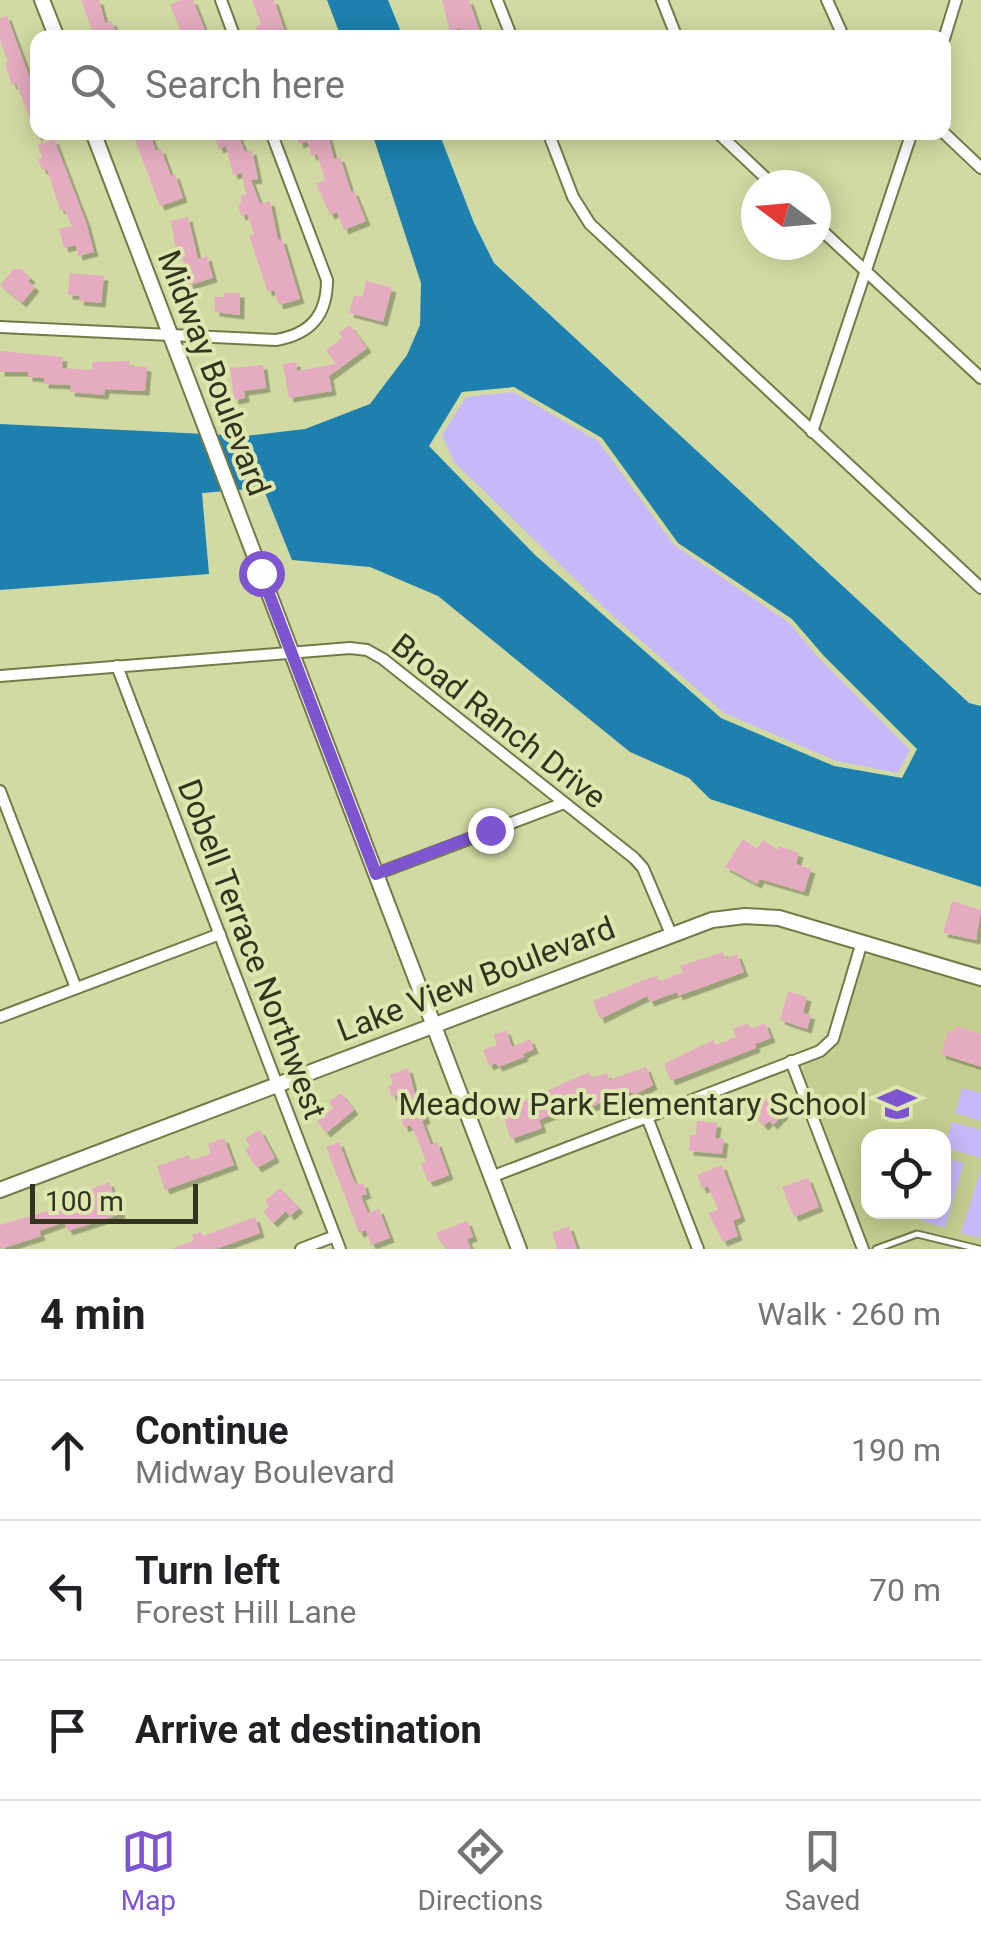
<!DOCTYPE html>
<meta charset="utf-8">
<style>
:root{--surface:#fff;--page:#f6f6f6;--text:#202124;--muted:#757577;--line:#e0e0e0;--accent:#7d56cf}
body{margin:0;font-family:Roboto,sans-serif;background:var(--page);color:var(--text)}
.controls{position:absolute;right:30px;bottom:30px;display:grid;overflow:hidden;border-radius:20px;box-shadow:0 5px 25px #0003}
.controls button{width:90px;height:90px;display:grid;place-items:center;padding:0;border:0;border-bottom:2px solid var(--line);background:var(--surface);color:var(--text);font:50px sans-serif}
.compass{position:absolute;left:741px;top:170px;width:90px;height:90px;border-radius:50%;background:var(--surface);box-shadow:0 5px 25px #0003;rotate:286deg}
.scale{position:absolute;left:30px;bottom:25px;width:168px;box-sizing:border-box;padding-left:10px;border:5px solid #32341f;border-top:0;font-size:28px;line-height:35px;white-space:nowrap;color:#32341f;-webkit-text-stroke:8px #dfe7b0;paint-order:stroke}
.stop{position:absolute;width:30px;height:30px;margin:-22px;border:8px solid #7d56cf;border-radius:50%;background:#fff}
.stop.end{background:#7d56cf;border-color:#fff;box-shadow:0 2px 10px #0008}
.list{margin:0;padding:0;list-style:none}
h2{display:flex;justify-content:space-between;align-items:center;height:130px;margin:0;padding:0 40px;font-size:42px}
h2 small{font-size:32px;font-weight:400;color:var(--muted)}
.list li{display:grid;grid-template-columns:65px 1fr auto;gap:30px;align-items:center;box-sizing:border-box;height:140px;padding:0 40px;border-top:2px solid var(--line)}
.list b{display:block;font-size:38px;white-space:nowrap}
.list p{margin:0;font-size:32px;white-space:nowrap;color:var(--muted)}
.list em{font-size:32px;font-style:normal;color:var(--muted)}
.icon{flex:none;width:55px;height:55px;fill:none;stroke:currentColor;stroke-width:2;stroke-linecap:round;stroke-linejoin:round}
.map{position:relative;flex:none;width:981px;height:1249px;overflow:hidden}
.search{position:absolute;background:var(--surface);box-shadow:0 5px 25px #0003;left:30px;right:30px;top:30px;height:110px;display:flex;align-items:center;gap:25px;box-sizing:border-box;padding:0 35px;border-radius:20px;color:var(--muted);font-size:38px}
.sheet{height:550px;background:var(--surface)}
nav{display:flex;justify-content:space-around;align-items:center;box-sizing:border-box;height:140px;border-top:2px solid var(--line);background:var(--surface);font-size:28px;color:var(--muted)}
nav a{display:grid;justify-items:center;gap:5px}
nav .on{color:var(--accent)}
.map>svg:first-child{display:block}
.built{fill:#c5ce90;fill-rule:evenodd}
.green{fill:#c7b8f9}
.water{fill:#1d80ae;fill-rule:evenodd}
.building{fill:#e5acc1;filter:url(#shadow)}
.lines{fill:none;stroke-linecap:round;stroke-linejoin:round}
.lane-casing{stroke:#747a47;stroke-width:9}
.street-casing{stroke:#747a47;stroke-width:14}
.secondary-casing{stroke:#747a47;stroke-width:18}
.lane{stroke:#fff;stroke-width:5}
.street{stroke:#fff;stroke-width:10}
.secondary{stroke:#fff;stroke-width:14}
.route{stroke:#7d56cf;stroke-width:12}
.labels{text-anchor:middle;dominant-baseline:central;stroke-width:8;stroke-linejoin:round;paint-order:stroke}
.street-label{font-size:32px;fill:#32341f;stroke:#dfe7b0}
.poi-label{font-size:32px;fill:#32341f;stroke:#dfe7b0;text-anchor:end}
</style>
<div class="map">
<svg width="981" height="1249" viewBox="0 0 981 1249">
<defs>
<filter id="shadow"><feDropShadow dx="4.5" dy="4.5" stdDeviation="0" flood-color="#0004"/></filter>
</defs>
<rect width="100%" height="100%" fill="#d2daa3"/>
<path class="built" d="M875 954 981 986V1249H869L802 1072 806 1062 824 1054 839 1034 861 965 866 957ZM868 1136H944V1212H868Z"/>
<g class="green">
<polygon points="513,392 598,441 674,545 788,622 820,659 910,750 898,773 836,761 724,713 615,618 454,462 442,435 466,397"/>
<polygon points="962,1088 981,1093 981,1121 955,1113"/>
<polygon points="952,1122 981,1130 981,1158 944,1147"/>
<polygon points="944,1157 964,1163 945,1228 920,1220 923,1212 944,1212"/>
<polygon points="981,1169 981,1231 979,1238 961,1233"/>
</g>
<g class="water">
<polygon points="327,0 388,0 403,37 341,37"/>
<path d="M372 133H439L474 223 494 263 969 703 981 706V887L710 799 689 778 630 752 438 596 370 567 292 560 263 488 202 493 209 574 0 590V424L246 436 305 429 370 404 407 355 420 325 421 283ZM514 387 602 438 678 543 792 619 824 656 917 749 902 778 834 766 721 718 535 555 429 446 462 392Z"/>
</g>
<g class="building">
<polygon points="81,0 99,0 105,23 112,21 117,38 95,38"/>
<polygon points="181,0 193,0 208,38 184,38 170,5"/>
<polygon points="252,0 274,0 287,38 260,38 256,27 261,24"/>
<polygon points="442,0 469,0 482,38 464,38 460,28 450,32"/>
<polygon points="7,16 38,100 38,139 16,83 12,85 5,63 8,62 0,40 0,18"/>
<polygon points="132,132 149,132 156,151 161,149 171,176 175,174 183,198 160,206"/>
<polygon points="213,132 237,132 245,152 252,150 258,179 251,180 260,204 270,201 278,240 282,239 300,299 279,305 274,290 268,292 249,236 254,234 247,214 241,216 238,205 242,203 240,196 246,194 242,173 233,175 226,146 219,149"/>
<polygon points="296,132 327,132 334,159 340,157 351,192 354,191 366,221 344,230 337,212 330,215 316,183 325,180 317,154 312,156 307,141 299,144"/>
<polygon points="54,139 86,222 94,252 78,256 76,245 64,248 59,229 72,226 64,209 60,210 47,169 42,170 38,159 42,158 38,145"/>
<polygon points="188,217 198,259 207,256 213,278 189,285 180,249 176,250 171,221"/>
<polygon points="14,269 21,269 31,278 28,281 35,287 22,303 0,285"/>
<polygon points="70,273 104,276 101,303 79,301 80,296 68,295"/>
<polygon points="366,281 392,288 383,322 349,313 354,295 362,297"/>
<polygon points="224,293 240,293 240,315 215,312 214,297 224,297"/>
<polygon points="350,325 367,348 329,376 332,391 289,398 283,364 296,362 297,371 336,364 326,350 342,338 339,333"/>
<polygon points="0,351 63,357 62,368 92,370 93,362 130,361 129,366 147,367 145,391 105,389 104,395 70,392 71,385 44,384 44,378 28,377 28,372 0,372"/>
<polygon points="263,365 266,388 244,391 245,398 234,400 230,368"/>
<polygon points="743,839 757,849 763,840 778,850 779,846 799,853 796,864 811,869 804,892 760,879 757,884 725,867"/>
<polygon points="952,901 981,910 976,940 943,933"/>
<polygon points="723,952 726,959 737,954 744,972 678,996 677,992 650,1002 647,996 600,1019 593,1001 649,978 657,976 659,982 683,972 680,966"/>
<polygon points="788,991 807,997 803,1013 811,1015 807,1029 780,1020"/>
<polygon points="748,1023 750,1029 765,1023 771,1038 755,1044 756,1048 671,1081 664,1064 713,1040 716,1045 736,1037 733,1029"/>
<polygon points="956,1026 981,1034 981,1067 941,1054 948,1031 954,1032"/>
<polygon points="506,1030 512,1047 530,1039 534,1049 523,1054 524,1057 498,1067 496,1063 489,1066 483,1050 497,1045 494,1035"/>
<polygon points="646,1067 653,1085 646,1089 635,1094 627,1091 587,1109 586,1106 563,1115 562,1111 539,1120 542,1128 511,1139 497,1097 510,1093 518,1104 589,1072 591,1078 607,1073 609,1080"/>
<polygon points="408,1068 419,1109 422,1107 426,1119 422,1121 431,1145 437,1142 449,1175 434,1181 428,1182 421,1164 426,1162 418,1140 410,1125 404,1128 400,1116 405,1114 398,1095 392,1097 388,1086 393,1084 390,1075"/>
<polygon points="341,1093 354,1110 326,1133 317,1121 333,1108 329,1102"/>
<polygon points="768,1097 784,1114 773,1125 769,1121 764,1126 757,1119 762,1114 756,1109"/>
<polygon points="697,1121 717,1123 715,1138 724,1139 722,1154 689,1151 690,1135 696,1135"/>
<polygon points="260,1130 275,1158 257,1168 245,1150 250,1147 245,1138"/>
<polygon points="224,1138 234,1165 165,1190 157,1166 189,1155 191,1161 211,1153 208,1144"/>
<polygon points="339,1142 353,1179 357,1185 363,1183 367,1194 361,1196 368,1213 379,1209 390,1238 371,1245 366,1230 359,1233 326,1147"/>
<polygon points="722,1165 741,1217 733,1221 738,1236 723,1242 708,1213 718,1210 708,1186 702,1189 697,1175"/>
<polygon points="808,1178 819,1207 794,1217 782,1187"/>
<polygon points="109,1182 121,1214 68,1231 64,1222 39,1231 41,1236 0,1249 0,1225 58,1208 58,1203"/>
<polygon points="280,1188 299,1208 290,1216 286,1211 273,1223 263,1212 269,1206 265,1201"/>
<polygon points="255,1217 260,1233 216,1249 172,1249 194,1240 192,1235 201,1232 203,1236"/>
<polygon points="467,1221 473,1237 467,1239 471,1249 446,1249 444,1243 441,1244 436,1233"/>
<polygon points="569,1226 577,1249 557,1249 552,1233"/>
</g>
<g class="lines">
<g class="lane-casing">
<polyline id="lane" points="876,1249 917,1234 979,1249"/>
</g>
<g class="street-casing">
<g id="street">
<polyline points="221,0 235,38"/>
<polyline points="497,0 512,38"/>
<polyline points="662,0 677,38"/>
<polyline points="827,0 844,38"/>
<polyline points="944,39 956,0"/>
<polyline points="548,132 573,197 590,224 981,588"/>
<polyline points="717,132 773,185"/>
<polyline points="943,132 981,168"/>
<polyline points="816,225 981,378"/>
<path d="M0 327 276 340C311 334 327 315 327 280L271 132"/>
<polyline points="812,432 912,132"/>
<polyline points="117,666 340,1249"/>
<polyline points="0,676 350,648 367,650 383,659 634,858 643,868 671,934"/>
<polyline points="0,791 76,988"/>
<polyline points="376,874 564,803"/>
<polyline points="0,1017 220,934"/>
<polyline points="791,1061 863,1249"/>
<polyline points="647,1117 698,1249"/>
<polyline points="491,1177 820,1051 833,1039 862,942"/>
<polyline points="301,1249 335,1236"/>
</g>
</g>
<g class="secondary-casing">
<g id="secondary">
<polyline points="42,0 57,38"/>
<polyline points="93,132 519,1249"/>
<polyline points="0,1190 712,920 745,916 779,918 981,978"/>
</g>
</g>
<use href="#lane" class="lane"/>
<use href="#street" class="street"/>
<use href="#secondary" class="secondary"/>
</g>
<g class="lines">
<polyline class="route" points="261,573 376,874 490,830"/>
</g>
<defs>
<g id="school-bare" transform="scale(3)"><path d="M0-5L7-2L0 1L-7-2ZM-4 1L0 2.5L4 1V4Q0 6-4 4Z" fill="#7d56cf" stroke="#dfe7b0" stroke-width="2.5" paint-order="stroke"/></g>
</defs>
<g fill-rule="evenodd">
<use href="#school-bare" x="897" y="1104"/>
</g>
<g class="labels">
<g class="street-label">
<text transform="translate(214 373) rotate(69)">Midway Boulevard</text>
<text transform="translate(499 721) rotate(38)">Broad Ranch Drive</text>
<text transform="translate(252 949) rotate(69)">Dobell Terrace Northwest</text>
<text transform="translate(476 979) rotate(-21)">Lake View Boulevard</text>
</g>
<g class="poi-label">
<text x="867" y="1104">Meadow Park Elementary School</text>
</g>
</g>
</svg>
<div class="controls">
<button><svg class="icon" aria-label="locate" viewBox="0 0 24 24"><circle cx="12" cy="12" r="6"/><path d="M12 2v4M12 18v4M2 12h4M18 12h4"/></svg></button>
</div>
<svg class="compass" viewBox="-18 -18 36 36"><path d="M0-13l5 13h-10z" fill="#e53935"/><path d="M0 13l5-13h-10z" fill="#757577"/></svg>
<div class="scale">100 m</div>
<div class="stop" style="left:261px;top:573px"></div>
<div class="stop end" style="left:490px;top:830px"></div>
<div class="search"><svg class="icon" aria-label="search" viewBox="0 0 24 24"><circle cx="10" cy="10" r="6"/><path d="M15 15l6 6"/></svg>Search here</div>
</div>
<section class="sheet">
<h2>4 min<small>Walk · 260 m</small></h2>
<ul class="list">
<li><svg class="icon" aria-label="ahead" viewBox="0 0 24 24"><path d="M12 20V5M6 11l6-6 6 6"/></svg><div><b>Continue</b><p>Midway Boulevard</p></div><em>190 m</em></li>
<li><svg class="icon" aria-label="left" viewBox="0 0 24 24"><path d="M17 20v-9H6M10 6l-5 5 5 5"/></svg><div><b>Turn left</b><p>Forest Hill Lane</p></div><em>70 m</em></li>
<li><svg class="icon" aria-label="arrive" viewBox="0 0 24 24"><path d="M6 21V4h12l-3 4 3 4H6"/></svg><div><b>Arrive at destination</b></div></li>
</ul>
</section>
<nav>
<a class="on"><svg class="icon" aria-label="map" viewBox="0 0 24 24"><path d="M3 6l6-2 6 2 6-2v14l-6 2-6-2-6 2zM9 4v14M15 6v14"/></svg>Map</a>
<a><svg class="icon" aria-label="directions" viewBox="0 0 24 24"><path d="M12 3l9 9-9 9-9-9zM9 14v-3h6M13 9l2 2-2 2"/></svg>Directions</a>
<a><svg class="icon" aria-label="saved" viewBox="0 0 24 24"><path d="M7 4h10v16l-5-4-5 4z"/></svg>Saved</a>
</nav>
